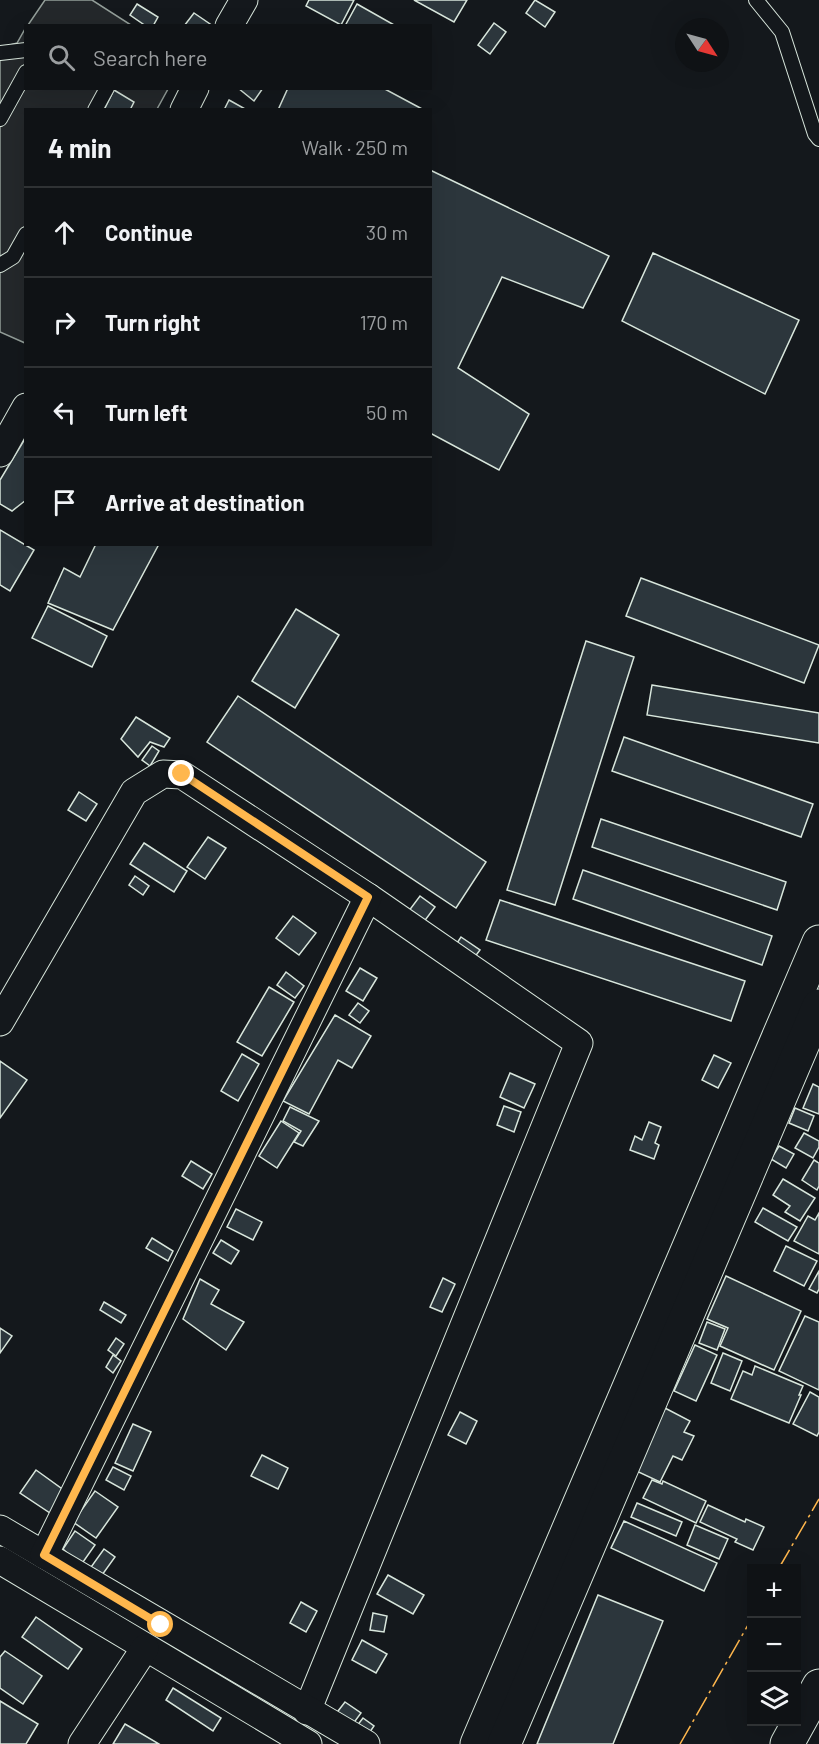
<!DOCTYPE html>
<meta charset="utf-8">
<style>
:root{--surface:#0f1215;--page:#1d2022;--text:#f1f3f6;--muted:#9b9ea0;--line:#2f3234}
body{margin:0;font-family:Barlow,sans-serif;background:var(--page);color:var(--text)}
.controls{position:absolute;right:18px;bottom:18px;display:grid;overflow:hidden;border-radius:0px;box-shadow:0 6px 24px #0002}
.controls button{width:54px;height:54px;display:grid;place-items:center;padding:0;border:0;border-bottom:2px solid var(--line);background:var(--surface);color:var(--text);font:30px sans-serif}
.compass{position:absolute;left:675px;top:18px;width:54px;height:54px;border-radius:50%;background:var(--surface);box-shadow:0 6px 24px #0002;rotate:126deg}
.stop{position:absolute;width:18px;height:18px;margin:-14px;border:4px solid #ffb74d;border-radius:50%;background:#fff}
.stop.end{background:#ffb74d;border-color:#fff;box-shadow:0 2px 6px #0008}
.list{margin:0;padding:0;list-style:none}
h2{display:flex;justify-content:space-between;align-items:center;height:78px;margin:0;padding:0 24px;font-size:26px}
h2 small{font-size:20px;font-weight:400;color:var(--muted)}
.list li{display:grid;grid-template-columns:39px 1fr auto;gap:18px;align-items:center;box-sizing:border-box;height:90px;padding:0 24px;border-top:2px solid var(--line)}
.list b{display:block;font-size:22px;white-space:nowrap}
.list em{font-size:20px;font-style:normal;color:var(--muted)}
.icon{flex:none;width:33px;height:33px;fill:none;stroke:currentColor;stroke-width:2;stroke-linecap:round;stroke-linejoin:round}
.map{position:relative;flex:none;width:819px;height:1744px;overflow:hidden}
.search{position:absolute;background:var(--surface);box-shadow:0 6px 24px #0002;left:24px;top:24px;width:408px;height:66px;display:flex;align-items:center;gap:15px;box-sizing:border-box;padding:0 21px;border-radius:0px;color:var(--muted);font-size:22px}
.panel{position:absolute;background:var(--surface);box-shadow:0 6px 24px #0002;left:24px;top:108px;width:408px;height:438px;border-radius:0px}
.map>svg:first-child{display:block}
.parking{fill:#24282b;stroke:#939e99;stroke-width:1.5}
.building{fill:#2c363c;stroke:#d8e6dc;stroke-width:1.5}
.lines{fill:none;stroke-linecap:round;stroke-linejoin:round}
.service-casing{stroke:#d8e6dc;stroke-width:16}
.minor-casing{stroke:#d8e6dc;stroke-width:29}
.secondary-casing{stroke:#d8e6dc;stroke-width:35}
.primary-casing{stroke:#d8e6dc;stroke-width:35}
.service{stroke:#14181c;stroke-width:14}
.minor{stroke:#14181c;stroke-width:27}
.secondary{stroke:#14181c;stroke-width:33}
.primary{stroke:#14181c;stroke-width:33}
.power{stroke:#ffb74d;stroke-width:1.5;stroke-dasharray:21 4.5 3 4.5;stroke-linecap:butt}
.route{stroke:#ffb74d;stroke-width:8}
</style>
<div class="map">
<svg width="819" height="1744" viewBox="0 0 819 1744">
<rect width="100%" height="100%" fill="#14181c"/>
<g class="parking">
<polygon points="45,0 92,0 131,25 28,25"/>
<polygon points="25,29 26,88 168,89 157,109 26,110 25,343 0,332 0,48 17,43"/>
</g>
<g class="building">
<polygon points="309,0 354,0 341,25 306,6"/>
<polygon points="414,0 467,0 454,22"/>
<polygon points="535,0 555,12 545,27 526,13"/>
<polygon points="137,4 158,17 153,26 146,26 130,15"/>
<polygon points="357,4 396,26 345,26"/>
<polygon points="194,13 213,26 184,26"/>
<polygon points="494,23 506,32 490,54 478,45"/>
<polygon points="238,88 263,88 254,101"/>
<polygon points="288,88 383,88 424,110 278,110"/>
<polygon points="114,90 134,102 130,110 104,110"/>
<polygon points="229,100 247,110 224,110"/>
<polygon points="430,170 609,256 583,308 502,277 458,368 529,414 499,470 430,433"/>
<polygon points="653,253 799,320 765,394 622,321"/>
<polygon points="26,437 26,500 12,511 0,504 0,480"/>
<polygon points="0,530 34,550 10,591 0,585"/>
<polygon points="96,544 159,544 113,630 48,603 64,568 80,577"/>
<polygon points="641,578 819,645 804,683 626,616"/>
<polygon points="48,606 107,636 92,667 32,638"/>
<polygon points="296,609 339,635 295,708 252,681"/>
<polygon points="586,641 634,657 555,905 507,890"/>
<polygon points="652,685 819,713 819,743 647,715"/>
<polygon points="238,696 486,862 456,908 207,742"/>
<polygon points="136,717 170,738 164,747 150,742 138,757 121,739"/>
<polygon points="624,737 813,804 801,837 612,771"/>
<polygon points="152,746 159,751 150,766 142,760"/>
<polygon points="79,792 97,804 86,821 68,810"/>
<polygon points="601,819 786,882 777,910 592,847"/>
<polygon points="208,837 226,848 205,879 187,867"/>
<polygon points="144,843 187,871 174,892 130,864"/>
<polygon points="583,870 772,936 762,965 573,899"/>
<polygon points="135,876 149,886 143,895 129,885"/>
<polygon points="420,896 435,907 423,923 408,912"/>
<polygon points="500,900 745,981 731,1021 486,940"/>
<polygon points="293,916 316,933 299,955 276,938"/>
<polygon points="461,937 480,950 471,962 453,949"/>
<polygon points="360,968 377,978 363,1001 346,991"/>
<polygon points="286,972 304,986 295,998 277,985"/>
<polygon points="269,987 294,1002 262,1056 237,1042"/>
<polygon points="358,1003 369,1011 360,1023 349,1015"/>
<polygon points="335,1015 371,1036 352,1068 338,1060 309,1114 283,1101"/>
<polygon points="242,1054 259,1064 238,1101 221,1091"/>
<polygon points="714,1055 731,1063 718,1088 702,1080"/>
<polygon points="0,1061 27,1080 0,1118"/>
<polygon points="510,1073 535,1084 524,1108 500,1097"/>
<polygon points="813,1084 819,1087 819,1114 803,1108"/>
<polygon points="504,1106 521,1112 514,1132 497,1125"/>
<polygon points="290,1107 319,1121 303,1146 294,1142 301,1131 283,1121"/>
<polygon points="795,1108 814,1116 808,1131 789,1123"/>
<polygon points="281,1121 299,1133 277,1168 259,1156"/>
<polygon points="649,1122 661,1127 655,1143 659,1145 654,1159 630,1150 635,1136 642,1140"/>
<polygon points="804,1133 819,1141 819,1147 813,1158 795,1148"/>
<polygon points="779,1146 794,1154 786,1168 771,1159"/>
<polygon points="814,1160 819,1163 819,1186 817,1190 802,1180"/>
<polygon points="191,1161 212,1174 203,1189 182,1176"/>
<polygon points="783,1179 815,1198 800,1221 785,1212 790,1206 773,1195"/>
<polygon points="763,1208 797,1227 788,1241 755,1222"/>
<polygon points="236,1209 262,1222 253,1240 227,1227"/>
<polygon points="819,1213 819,1254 794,1241 808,1216 815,1220"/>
<polygon points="152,1238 173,1251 168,1261 146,1248"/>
<polygon points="221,1240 239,1251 231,1264 213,1253"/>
<polygon points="786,1246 817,1261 804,1286 774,1271"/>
<polygon points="819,1271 819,1289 817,1293 809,1289"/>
<polygon points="726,1276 801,1311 774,1370 720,1346 728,1328 707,1319"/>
<polygon points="443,1278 455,1284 442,1312 430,1307"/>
<polygon points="200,1279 219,1290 211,1304 244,1322 226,1350 183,1319"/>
<polygon points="104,1302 126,1315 121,1323 100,1310"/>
<polygon points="805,1316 819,1322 819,1390 779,1371"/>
<polygon points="707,1322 725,1329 717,1350 699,1343"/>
<polygon points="0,1328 12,1336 0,1353"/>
<polygon points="116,1338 124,1344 116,1356 108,1350"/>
<polygon points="695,1345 717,1355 696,1401 674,1391"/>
<polygon points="723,1353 742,1361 730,1391 711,1383"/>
<polygon points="113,1355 121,1361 113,1373 106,1367"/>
<polygon points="755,1366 803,1386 799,1395 801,1395 789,1423 731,1399 743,1371 752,1375"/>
<polygon points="810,1392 819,1397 819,1432 817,1436 793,1424"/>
<polygon points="663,1407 690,1421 684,1432 694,1436 682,1460 673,1456 660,1482 632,1469"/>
<polygon points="460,1412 477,1421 466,1444 448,1435"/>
<polygon points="133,1424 151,1432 133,1471 115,1463"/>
<polygon points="262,1455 288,1468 278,1489 251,1476"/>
<polygon points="113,1467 131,1476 124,1490 106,1480"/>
<polygon points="36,1470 65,1491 50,1513 20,1493"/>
<polygon points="652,1480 662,1484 663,1481 706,1501 696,1523 643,1498"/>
<polygon points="95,1491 118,1507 96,1538 73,1522"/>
<polygon points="637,1503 682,1522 676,1536 631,1517"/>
<polygon points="708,1505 745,1522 746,1519 764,1527 753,1550 735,1542 737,1539 700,1522"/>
<polygon points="624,1521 717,1563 704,1591 611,1548"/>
<polygon points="695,1525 728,1539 719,1559 687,1545"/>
<polygon points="75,1531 95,1545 76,1572 61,1562 67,1553 63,1549"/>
<polygon points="104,1549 115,1557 97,1582 86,1574"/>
<polygon points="388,1575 424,1595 413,1614 377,1594"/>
<polygon points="598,1595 663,1621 613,1744 537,1744"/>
<polygon points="301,1602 317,1611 306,1632 290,1623"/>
<polygon points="373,1613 387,1616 384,1632 370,1630"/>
<polygon points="36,1617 82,1649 68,1669 22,1637"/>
<polygon points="362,1640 387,1654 376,1673 352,1660"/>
<polygon points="5,1651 42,1676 23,1704 0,1688 0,1657"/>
<polygon points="173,1688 221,1718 213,1731 166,1700"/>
<polygon points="0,1701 38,1724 26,1744 0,1744"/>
<polygon points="345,1702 361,1713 350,1728 335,1715"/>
<polygon points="363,1718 374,1726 363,1742 353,1731"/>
<polygon points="125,1724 159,1744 113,1744"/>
</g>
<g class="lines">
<g class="service-casing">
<g id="service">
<polyline points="756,0 782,32 815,134 819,139"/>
<polyline points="0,53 26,50"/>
<polyline points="95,110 107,88"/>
<polyline points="0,119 26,72"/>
<polyline points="0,265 13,257 26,234"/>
</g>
</g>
<g class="minor-casing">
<g id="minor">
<polyline points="229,26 244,0"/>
<polyline points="184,110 195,88"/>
<polyline points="0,453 26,407"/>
<polyline points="0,1022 134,792 163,774 182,775 368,897 579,1043 307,1711"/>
<polyline points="0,1529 366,1744"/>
<polyline points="44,1555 368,897"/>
<polyline points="0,1560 308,1744"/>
<polyline points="82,1744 145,1648"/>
</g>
</g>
<g class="secondary-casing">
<g id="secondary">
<polyline points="477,1744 819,942"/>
<polyline points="504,1744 819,1006"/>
</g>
</g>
<g class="primary-casing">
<polyline id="primary" points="787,1744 819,1686"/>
</g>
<use href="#service" class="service"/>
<use href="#minor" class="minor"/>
<use href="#secondary" class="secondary"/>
<use href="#primary" class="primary"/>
<g class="power">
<polyline points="779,1568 819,1499"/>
<polyline points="680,1744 752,1618"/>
</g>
</g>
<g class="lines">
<polyline class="route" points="161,1625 44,1555 368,897 182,774"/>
</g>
</svg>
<div class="controls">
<button>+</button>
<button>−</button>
<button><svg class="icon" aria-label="layers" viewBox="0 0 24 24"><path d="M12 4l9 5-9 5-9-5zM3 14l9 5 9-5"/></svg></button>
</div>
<svg class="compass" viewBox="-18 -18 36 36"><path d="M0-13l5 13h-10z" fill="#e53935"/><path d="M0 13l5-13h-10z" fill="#9b9ea0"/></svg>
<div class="stop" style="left:161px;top:1625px"></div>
<div class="stop end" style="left:182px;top:774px"></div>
<div class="search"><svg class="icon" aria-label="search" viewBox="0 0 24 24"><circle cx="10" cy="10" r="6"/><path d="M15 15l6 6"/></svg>Search here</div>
<section class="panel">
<h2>4 min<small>Walk · 250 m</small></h2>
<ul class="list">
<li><svg class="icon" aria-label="ahead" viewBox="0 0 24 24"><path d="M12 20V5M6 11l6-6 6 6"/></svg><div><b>Continue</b></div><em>30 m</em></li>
<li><svg class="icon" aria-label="right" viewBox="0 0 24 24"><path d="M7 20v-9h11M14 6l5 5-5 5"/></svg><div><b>Turn right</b></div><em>170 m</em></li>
<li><svg class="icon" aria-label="left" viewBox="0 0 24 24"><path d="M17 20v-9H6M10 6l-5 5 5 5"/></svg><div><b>Turn left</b></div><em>50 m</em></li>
<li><svg class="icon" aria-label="arrive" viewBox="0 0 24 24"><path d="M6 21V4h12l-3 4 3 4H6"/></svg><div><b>Arrive at destination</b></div></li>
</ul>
</section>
</div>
